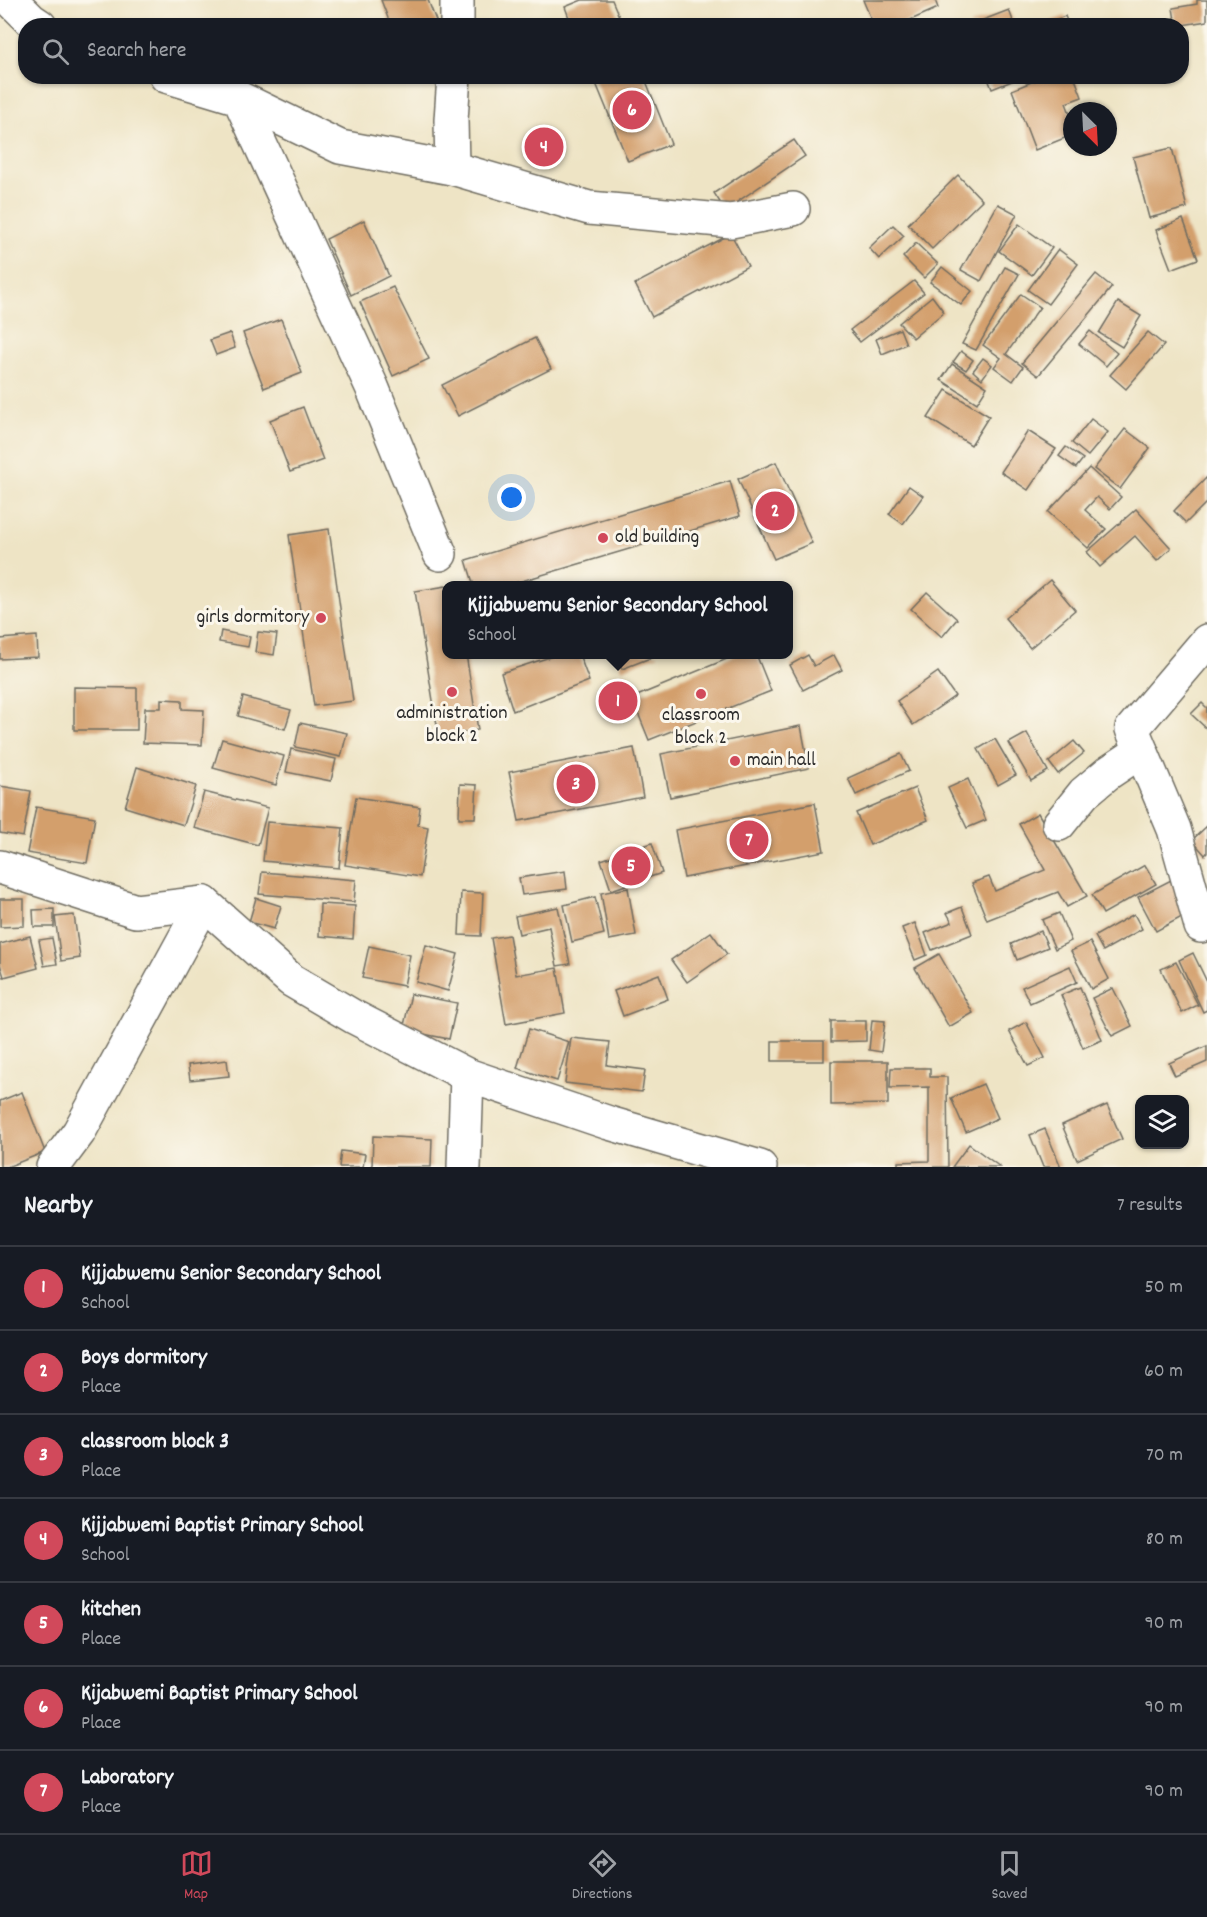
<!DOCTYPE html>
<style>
:root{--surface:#171b24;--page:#242831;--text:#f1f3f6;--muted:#9ea1a6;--line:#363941;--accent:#d1495b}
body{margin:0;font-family:Dekko,sans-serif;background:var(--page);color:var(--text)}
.controls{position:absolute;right:18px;bottom:18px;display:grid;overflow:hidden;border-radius:12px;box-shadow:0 2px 4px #0004}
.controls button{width:54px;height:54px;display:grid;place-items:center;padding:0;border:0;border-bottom:2px solid var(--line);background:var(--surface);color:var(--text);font:30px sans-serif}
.compass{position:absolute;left:1063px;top:102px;width:54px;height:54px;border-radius:50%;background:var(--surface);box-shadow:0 2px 4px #0004;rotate:156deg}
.you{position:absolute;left:512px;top:498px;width:21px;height:21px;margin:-15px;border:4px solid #fff;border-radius:50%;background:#1a73e8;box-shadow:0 0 0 9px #1a73e833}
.badge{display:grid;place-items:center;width:39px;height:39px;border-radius:50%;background:var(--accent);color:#fff;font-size:20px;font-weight:700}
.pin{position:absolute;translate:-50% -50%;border:3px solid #fff;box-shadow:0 2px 6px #0006}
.popup{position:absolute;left:442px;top:581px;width:351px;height:78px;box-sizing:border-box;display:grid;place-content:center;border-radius:12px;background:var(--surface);filter:drop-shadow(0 2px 4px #0005);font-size:20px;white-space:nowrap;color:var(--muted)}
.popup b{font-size:22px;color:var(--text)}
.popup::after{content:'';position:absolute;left:50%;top:100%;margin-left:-12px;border:12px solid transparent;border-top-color:var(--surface)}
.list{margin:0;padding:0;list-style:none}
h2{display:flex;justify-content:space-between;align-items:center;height:78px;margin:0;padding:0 24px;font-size:26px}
h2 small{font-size:20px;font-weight:400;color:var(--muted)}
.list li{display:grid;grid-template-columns:39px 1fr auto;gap:18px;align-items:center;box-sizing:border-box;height:84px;padding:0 24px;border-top:2px solid var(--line)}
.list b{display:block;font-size:22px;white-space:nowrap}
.list p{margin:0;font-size:20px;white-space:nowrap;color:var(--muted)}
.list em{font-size:20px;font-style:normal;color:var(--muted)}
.icon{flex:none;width:33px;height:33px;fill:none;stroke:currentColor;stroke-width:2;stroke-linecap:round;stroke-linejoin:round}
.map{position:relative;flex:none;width:1207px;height:1167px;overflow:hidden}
.search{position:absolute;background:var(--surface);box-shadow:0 2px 4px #0004;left:18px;right:18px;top:18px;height:66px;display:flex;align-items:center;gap:15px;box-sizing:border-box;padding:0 21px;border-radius:24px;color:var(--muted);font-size:22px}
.sheet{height:666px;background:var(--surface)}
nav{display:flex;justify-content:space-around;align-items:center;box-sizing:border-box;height:84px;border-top:2px solid var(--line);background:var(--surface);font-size:16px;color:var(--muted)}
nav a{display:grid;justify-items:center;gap:3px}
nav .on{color:var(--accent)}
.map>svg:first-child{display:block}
.building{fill:#d39f6c}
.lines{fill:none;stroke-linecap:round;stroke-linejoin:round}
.minor-casing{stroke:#6f6c61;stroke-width:36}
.minor{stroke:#fff;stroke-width:33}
.poi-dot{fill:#d1495b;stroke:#fbf7ec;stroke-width:2}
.labels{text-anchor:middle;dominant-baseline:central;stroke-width:6;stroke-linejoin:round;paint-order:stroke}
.poi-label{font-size:20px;fill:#2b2b2b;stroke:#fbf7ec;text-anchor:start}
</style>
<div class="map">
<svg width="1207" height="1167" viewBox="0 0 1207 1167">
<rect width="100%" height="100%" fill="#fbf7ec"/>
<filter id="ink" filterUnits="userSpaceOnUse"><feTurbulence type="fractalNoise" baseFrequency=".0167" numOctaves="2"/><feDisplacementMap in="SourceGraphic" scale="12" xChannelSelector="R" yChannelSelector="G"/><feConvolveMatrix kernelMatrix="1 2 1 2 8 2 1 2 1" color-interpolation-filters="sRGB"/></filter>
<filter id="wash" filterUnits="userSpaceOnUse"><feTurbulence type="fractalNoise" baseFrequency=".008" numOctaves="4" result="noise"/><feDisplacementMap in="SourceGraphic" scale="24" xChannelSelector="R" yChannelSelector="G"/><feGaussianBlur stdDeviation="1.35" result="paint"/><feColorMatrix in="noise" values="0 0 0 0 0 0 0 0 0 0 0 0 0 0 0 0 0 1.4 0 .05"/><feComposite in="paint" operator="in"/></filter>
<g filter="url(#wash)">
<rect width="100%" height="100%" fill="#eee4c5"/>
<g id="blocks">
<g class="building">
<polygon points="381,0 428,0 438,26 391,26"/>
<polygon points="582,0 612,0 623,26 572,26 565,7"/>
<polygon points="863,0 935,0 938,8 897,26 874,26"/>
<polygon points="1197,0 1207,0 1207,21 1176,26 1173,8 1197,4"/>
<polygon points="1009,10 1015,26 970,26 970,25"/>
<polygon points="1065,16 1069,26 1042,26 1042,25"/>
<polygon points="593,76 644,76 671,144 628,161"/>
<polygon points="987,76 1022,76 1022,77 992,89"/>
<polygon points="1046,76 1074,76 1082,97 1066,103 1072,119 1072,135 1035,150 1012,90"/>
<polygon points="794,140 805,156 725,210 714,193"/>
<polygon points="1172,148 1187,208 1149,218 1133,157"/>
<polygon points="958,175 982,200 932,249 908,224"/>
<polygon points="998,204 1017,214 981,281 961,270"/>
<polygon points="1183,219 1198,259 1171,269 1156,230"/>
<polygon points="364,220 389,276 351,295 326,239"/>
<polygon points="1019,224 1052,248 1032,275 999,251"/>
<polygon points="893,225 904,236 879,259 869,248"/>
<polygon points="731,234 748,266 652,317 635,284"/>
<polygon points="916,243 938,264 924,278 903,257"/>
<polygon points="1058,249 1078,264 1048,304 1028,290"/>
<polygon points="942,267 972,291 961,305 930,282"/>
<polygon points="1005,267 1019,274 976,350 962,344"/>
<polygon points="1096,274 1112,287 1038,376 1022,363"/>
<polygon points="914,281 924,293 860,342 850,330"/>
<polygon points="393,287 429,359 393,376 360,302"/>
<polygon points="1021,294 1040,307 1006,354 1023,367 1013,381 994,367 1001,358 983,345"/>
<polygon points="932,296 944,312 913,338 899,323"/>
<polygon points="1118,302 1141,316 1122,347 1099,333"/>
<polygon points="281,319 302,373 264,388 243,333"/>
<polygon points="900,329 906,344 882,354 876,339"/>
<polygon points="1090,331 1117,353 1106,366 1079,344"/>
<polygon points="1148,332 1164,345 1126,389 1110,375"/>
<polygon points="230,333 235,348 216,355 210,340"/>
<polygon points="535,338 551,369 458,416 442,385"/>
<polygon points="961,351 973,360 966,370 953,362"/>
<polygon points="983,358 992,365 982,379 973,371"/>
<polygon points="952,364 987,387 977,403 941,380"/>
<polygon points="946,390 989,416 971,445 928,418"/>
<polygon points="303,407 323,460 290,472 270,420"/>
<polygon points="1091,419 1108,432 1088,456 1072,443"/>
<polygon points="1125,429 1150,448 1120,489 1094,469"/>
<polygon points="1028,431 1056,449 1028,490 1001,472"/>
<polygon points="1066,447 1083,459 1076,468 1059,456"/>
<polygon points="776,462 812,543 774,559 738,479"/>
<polygon points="1089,468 1121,497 1110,509 1097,497 1085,510 1106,529 1088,548 1048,512"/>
<polygon points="1207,477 1207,502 1186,523 1174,511"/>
<polygon points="730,481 740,516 505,586 474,586 466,560"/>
<polygon points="909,486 923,496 903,524 889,514"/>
<polygon points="1136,509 1171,548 1157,561 1135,536 1100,567 1087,552"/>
<polygon points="329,529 353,701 314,706 289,535"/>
<polygon points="1050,580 1075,610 1030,648 1005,618"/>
<polygon points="447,586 447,654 466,654 478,730 439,737 415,591"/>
<polygon points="927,592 957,619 942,637 911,609"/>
<polygon points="221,631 250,637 248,647 219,642"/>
<polygon points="258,632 277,634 274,655 255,652"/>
<polygon points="37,636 38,657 0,659 0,639"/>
<polygon points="559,654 579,654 589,681 513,711 501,673"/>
<polygon points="616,654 658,654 658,655 622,669"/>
<polygon points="739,654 756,654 771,691 649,740 632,698"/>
<polygon points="808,655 814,666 834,655 842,670 803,690 790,665"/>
<polygon points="938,672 955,696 913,725 897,701"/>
<polygon points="74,687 137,688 137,730 74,730"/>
<polygon points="243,697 291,710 285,729 238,716"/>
<polygon points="161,699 182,700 182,709 204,710 202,745 143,743 145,708 161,708"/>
<polygon points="1202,703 1207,708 1207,729 1191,714"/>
<polygon points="300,723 347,733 341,757 295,747"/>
<polygon points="801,726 809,768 670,797 661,754"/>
<polygon points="1027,733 1048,771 1031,781 1009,743"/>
<polygon points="222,739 284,756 276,785 213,768"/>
<polygon points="995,739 1016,775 998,785 978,749"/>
<polygon points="1074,741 1084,753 1058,774 1049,762"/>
<polygon points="634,748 643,797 519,821 509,772"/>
<polygon points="291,749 336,759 331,781 286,772"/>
<polygon points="901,754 909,771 856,795 848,778"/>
<polygon points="137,767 196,786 184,825 125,807"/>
<polygon points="968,779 986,820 967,828 948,788"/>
<polygon points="460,784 477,785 475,818 459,818"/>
<polygon points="0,786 31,791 23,837 0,833"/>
<polygon points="915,788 928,820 870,845 856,813"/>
<polygon points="204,792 268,808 258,845 194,828"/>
<polygon points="356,797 420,807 418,825 428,827 420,877 345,865"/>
<polygon points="815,803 824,851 684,878 675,830"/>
<polygon points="36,807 95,817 87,863 27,853"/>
<polygon points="1038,813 1087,896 1067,907 1058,892 987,920 972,883 989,877 995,891 1045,870 1019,824"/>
<polygon points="267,822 343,828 339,868 263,861"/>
<polygon points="1207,826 1207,853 1205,855 1192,840"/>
<polygon points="652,843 662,873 611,890 601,860"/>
<polygon points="1145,865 1156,884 1103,914 1092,895"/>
<polygon points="565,871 567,889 522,895 519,878"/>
<polygon points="262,872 356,880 354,902 259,894"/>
<polygon points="1175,878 1193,911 1156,931 1138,897"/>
<polygon points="628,888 636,935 609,940 601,893"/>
<polygon points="461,892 483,893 481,936 459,935"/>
<polygon points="595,897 604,934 572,942 564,905"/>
<polygon points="256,898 281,906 274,929 249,922"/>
<polygon points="0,899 24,899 24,926 0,927"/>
<polygon points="320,904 355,906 353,939 319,936"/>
<polygon points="558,907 570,964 557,966 549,927 519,934 515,916"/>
<polygon points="962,907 972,934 932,950 925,933 952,922 947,913"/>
<polygon points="54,909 54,927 34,927 33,910"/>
<polygon points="1059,913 1071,941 1055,949 1042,920"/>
<polygon points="1134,914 1142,929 1103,951 1095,936"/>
<polygon points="74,915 80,958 61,961 55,917"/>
<polygon points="915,923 927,955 915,960 902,928"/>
<polygon points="1041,931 1048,947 1017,960 1011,944"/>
<polygon points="711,932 727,954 687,982 671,960"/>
<polygon points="509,935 516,975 557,968 565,1013 506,1024 491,938"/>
<polygon points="30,936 38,968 4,977 0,964 0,944"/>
<polygon points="52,938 57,964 44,966 39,940"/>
<polygon points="1090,942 1109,979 1091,989 1071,951"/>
<polygon points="426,945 458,954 448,991 416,982"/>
<polygon points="369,946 410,955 404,986 362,978"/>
<polygon points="1193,953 1207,982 1207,1010 1203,1012 1179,960"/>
<polygon points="939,954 973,1013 949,1027 915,968"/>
<polygon points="1176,962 1198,1005 1182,1013 1161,969"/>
<polygon points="1070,966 1077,982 1030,1003 1022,987"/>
<polygon points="659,974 668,999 623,1016 614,991"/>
<polygon points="1080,987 1102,1040 1083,1048 1061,995"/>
<polygon points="1113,988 1132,1026 1112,1036 1092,998"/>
<polygon points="411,994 457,1003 449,1039 403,1030"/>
<polygon points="872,1020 885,1021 881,1052 869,1050"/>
<polygon points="831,1021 866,1021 866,1041 831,1042"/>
<polygon points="1026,1022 1045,1058 1028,1066 1009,1031"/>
<polygon points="529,1029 569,1042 557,1081 517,1068"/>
<polygon points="571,1038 610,1042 607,1065 645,1070 642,1092 565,1083"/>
<rect x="772" y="1041" width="52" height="20"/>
<polygon points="1207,1046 1207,1062 1175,1076 1169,1063"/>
<polygon points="227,1060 229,1076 190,1080 188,1065"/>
<polygon points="831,1061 888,1061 888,1104 831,1105"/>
<polygon points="891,1068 930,1068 930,1077 947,1077 948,1167 898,1167 898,1162 929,1161 929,1087 890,1088"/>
<polygon points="983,1084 998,1118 966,1132 951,1098"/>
<polygon points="22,1092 45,1152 7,1167 0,1167 0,1101"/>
<polygon points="1107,1105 1122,1139 1077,1160 1062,1125"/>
<polygon points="1045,1129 1061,1167 1043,1167 1030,1135"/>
<polygon points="373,1136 432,1139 431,1167 372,1167"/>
<polygon points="969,1144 1000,1167 952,1167"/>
<polygon points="341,1151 365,1154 363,1167 339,1167"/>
</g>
</g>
</g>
<g filter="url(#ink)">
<use href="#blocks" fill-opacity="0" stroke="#6f6c61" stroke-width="1.5"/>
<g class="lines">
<g class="minor-casing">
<g id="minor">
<polyline points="11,0 31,20 40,26"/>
<polyline points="457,26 457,0"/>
<polyline points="166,76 239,98 340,147 452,168"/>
<polyline points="454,76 451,120 452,168 589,208 731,221 793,209"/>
<polyline points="239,98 372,387 440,554"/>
<polyline points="1059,824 1084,793 1108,773 1141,751"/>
<polyline points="0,867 136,911 204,903 291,980 354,1017 467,1075 609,1123 760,1167"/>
<polyline points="1201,926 1174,829 1132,729 1207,641"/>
<polyline points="53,1167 79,1132 204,903"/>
<polyline points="464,1167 467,1075"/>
</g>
</g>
<use href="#minor" class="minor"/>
</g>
</g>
<g class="poi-dot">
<circle cx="603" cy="538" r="6"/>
<circle cx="321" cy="618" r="6"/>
<circle cx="452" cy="692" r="6"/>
<circle cx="701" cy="694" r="6"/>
<circle cx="735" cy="761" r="6"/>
</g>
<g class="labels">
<g class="poi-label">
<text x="615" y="538">old building</text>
<text x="309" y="618" text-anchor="end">girls dormitory</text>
<text x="452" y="714" text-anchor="middle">administration<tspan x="452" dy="23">block 2</tspan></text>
<text x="701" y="716" text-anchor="middle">classroom<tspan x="701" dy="23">block 2</tspan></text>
<text x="747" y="761">main hall</text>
</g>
</g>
</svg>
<div class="controls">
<button><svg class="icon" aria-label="layers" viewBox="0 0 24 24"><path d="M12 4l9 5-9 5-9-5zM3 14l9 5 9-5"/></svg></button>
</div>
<svg class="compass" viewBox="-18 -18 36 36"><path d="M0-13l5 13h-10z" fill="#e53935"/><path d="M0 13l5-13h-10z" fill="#9ea1a6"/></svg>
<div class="you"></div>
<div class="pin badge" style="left:618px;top:701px">1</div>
<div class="popup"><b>Kijjabwemu Senior Secondary School</b>School</div>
<div class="pin badge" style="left:775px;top:511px">2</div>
<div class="pin badge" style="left:576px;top:784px">3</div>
<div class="pin badge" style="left:544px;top:147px">4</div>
<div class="pin badge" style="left:631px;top:866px">5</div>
<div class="pin badge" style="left:632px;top:110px">6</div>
<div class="pin badge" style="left:749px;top:840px">7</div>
<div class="search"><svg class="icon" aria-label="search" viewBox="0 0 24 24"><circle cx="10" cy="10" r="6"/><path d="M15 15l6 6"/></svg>Search here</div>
</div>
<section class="sheet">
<h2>Nearby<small>7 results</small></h2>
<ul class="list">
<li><span class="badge">1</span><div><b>Kijjabwemu Senior Secondary School</b><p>School</p></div><em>50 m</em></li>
<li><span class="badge">2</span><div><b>Boys dormitory</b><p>Place</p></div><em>60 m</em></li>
<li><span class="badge">3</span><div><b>classroom block 3</b><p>Place</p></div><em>70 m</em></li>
<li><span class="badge">4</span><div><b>Kijjabwemi Baptist Primary School</b><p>School</p></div><em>80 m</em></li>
<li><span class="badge">5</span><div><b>kitchen</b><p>Place</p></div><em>90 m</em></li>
<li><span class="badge">6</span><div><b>Kijabwemi Baptist Primary School</b><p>Place</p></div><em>90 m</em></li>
<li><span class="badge">7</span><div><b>Laboratory</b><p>Place</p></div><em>90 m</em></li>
</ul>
</section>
<nav>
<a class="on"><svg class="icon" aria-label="map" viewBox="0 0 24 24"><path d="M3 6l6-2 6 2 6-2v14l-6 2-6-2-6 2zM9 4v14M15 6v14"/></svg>Map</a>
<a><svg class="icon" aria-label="directions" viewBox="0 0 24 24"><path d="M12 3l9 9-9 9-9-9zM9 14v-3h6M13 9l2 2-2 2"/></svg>Directions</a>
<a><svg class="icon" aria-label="saved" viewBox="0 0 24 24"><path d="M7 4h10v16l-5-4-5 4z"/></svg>Saved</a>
</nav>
